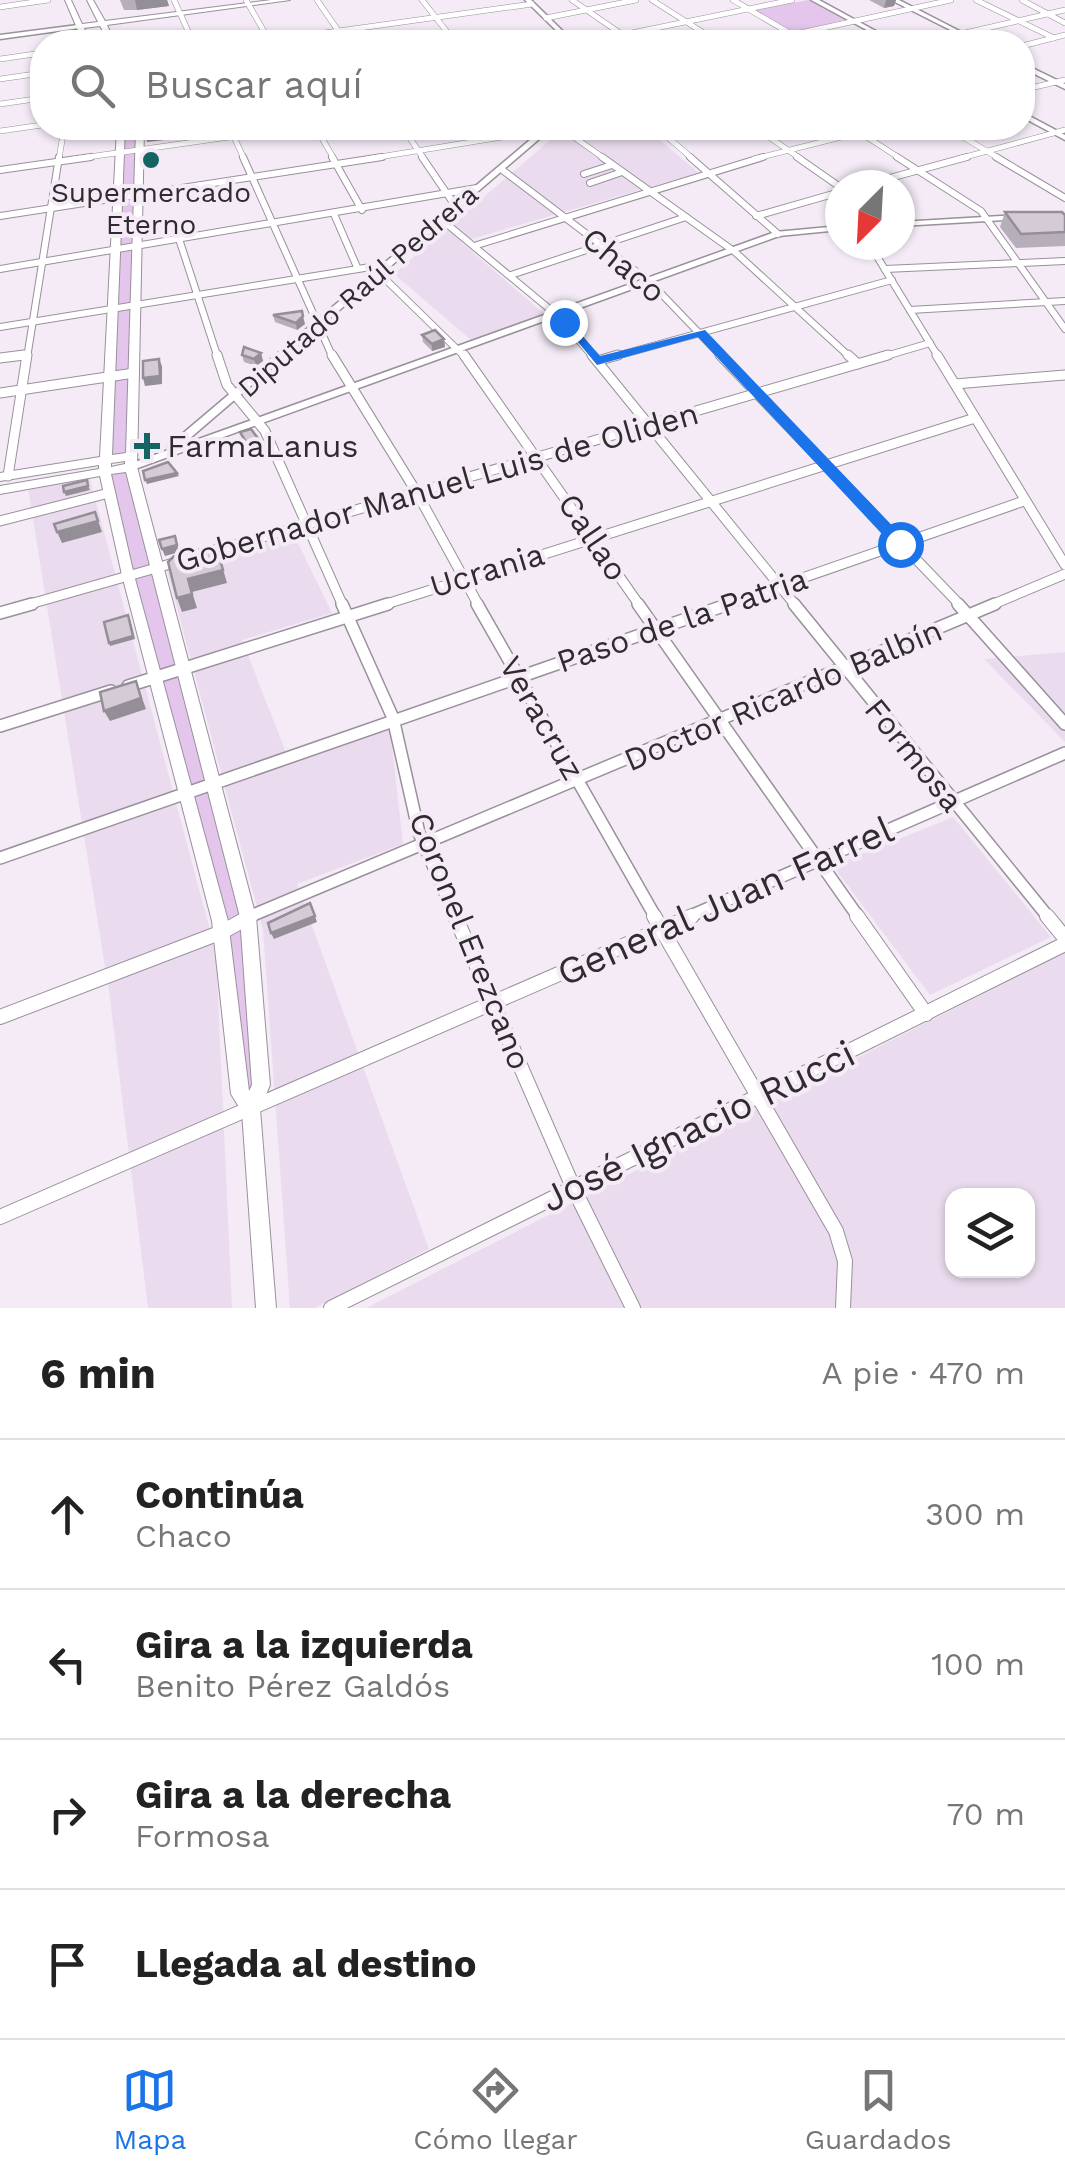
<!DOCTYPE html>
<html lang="es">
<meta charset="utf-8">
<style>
:root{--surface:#fff;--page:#f6f6f6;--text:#222;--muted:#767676;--line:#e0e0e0;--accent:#1a73e8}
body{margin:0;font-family:"Work Sans",sans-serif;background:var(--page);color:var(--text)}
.controls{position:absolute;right:30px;bottom:30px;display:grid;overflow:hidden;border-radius:20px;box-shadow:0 2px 8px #0004}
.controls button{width:90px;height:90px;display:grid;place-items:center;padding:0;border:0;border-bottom:2px solid var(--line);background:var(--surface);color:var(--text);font:50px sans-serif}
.compass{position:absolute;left:825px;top:170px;width:90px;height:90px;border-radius:50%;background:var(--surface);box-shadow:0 2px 8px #0004;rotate:204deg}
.stop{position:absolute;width:30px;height:30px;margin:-22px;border:8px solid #1a73e8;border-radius:50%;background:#fff}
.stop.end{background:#1a73e8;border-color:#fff;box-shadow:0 2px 10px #0008}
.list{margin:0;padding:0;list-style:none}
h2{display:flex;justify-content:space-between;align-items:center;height:130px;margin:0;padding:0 40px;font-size:42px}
h2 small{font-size:32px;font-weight:400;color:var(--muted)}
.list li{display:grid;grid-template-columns:65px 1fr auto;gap:30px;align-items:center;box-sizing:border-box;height:150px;padding:0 40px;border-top:2px solid var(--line)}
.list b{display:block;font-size:38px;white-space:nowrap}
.list p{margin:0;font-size:32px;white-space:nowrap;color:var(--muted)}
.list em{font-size:32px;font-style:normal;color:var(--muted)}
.icon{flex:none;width:55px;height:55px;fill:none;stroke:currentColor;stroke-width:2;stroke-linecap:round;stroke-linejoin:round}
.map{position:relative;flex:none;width:1065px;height:1308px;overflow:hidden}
.search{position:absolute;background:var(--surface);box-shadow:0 2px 8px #0004;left:30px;right:30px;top:30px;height:110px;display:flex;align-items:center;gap:25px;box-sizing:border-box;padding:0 35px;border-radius:40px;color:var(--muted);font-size:38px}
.sheet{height:730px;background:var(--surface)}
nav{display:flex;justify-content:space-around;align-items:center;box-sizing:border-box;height:140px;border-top:2px solid var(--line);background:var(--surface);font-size:28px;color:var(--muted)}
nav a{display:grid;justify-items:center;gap:5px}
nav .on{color:var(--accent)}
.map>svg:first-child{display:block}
.built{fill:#eadcee;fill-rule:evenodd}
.green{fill:#e4c6ec}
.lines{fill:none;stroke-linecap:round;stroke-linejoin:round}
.minor-far4-casing{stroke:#99909b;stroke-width:6}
.minor-far3-casing{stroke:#99909b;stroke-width:8}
.minor-far2-casing{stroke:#99909b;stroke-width:11}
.minor-far1-casing{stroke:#99909b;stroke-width:14}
.minor-casing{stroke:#99909b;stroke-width:16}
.tertiary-casing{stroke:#99909b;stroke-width:3}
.secondary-casing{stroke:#99909b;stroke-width:2}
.minor-far4{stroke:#fff;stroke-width:5}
.minor-far3{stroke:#fff;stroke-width:6}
.minor-far2{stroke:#fff;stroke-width:9}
.minor-far1{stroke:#fff;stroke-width:11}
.minor{stroke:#fff;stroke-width:14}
.tertiary{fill:#fff;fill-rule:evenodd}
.secondary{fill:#fff;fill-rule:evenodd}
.wall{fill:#b6afb9}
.shaded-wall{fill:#948e96}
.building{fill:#d4cbd7;stroke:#948e96;stroke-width:2.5}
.route{fill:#1a73e8}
.poi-dot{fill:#146464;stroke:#f4ebf7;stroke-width:4}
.labels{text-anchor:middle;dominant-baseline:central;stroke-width:8;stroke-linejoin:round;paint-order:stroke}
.far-poi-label{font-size:28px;fill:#2f2b2f;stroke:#f4ebf7}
.far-street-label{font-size:28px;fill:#2f2b2f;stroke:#f4ebf7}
.street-label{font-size:32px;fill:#2f2b2f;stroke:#f4ebf7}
.poi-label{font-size:32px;fill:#2f2b2f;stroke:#f4ebf7;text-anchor:start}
.near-street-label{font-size:38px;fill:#2f2b2f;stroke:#f4ebf7}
</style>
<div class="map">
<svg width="1065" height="1308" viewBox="0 0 1065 1308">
<rect width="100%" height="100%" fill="#f4ebf7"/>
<g class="built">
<polygon points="555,136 656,137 699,173 461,242 544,314 471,340 394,274"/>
<polygon points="88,472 216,953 232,1308 148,1308 109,991 27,482"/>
<polygon points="294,535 332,613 242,640 289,760 389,719 403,844 297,884 429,1249 315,1308 290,1308 263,930 166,567"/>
<polygon points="1065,652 1065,742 984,659"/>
<polygon points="953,817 1051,937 930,995 833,866"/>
<path d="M1065 952V1308H366ZM952 1196H1028V1270H952Z"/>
</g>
<g class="green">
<polygon points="808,0 845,20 792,32 755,10"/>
<polygon points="121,128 140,128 130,456 105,460"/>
<polygon points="131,467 248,917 261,1085 251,1109 224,946 105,472"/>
</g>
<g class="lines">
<g class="minor-far4-casing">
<g id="minor-far4">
<polyline points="174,0 193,42"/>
<polyline points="246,0 270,42"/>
<polyline points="317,0 346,42"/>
<polyline points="422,0 455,42"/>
<polyline points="572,0 633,42"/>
<polyline points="652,0 718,42"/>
<polyline points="733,0 805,42"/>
<polyline points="976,0 1054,38"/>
<polyline points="1022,0 1065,23"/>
<polyline points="0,7 48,0"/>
<polyline points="546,18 636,0"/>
<polyline points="260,42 532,4"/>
<polyline points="588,42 792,0"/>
<polyline points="759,42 951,0"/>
<polyline points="926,42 1065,10"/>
<polyline points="1022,46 1065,35"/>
<polyline points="0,59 42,53"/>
<polyline points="0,79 42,73"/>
<polyline points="1022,90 1065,80"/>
<polyline points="0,104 42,98"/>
<polyline points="230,128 244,159"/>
<polyline points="316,128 334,159"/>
<polyline points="403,128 424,159"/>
<polyline points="657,128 693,159"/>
<polyline points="756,128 801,159"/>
<polyline points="948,128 1000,159"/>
<polyline points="562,130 661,132 681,128"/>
<polyline points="564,130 605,159"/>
<polyline points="856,130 901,159"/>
<polyline points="0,131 42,125"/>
<polyline points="59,159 64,128"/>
<polyline points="74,159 293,128"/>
<polyline points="367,159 558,128"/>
<polyline points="754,159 877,128"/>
<polyline points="958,159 1065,130"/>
</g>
</g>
<g class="minor-far3-casing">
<g id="minor-far3">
<polyline points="243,157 333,358"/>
<polyline points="332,157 362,210"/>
<polyline points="422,157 456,207"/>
<polyline points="602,157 735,252 851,358"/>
<polyline points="690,157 778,234"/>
<polyline points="797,157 840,187"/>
<polyline points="897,157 981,211 1065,329"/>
<polyline points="996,157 1065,198"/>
<polyline points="501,169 650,282 723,358"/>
<polyline points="0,170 91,157"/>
<polyline points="584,174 612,165"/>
<polyline points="590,183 622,172"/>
<polyline points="864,185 967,157"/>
<polyline points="334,214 357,267"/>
<polyline points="0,216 382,157"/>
<polyline points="756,216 840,192"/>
<polyline points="442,220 558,316 594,358"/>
<polyline points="180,242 218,358"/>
<polyline points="477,245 763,157"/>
<polyline points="870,245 939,358"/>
<polyline points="0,269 477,188"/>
<polyline points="885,269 1065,261"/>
<polyline points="379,273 466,358"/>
<polyline points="511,275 686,217"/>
<polyline points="910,310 1065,301"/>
<polyline points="0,327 389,264"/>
<polyline points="3,358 26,355"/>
<polyline points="27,358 59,157"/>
<polyline points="609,358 892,280"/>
<polyline points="879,358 930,343"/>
</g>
</g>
<g class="minor-far2-casing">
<g id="minor-far2">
<polyline points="217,355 227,385 265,431 343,606"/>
<polyline points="332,355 417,493 479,606"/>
<polyline points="464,355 640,606"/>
<polyline points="592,355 796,606"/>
<polyline points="720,355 961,606"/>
<polyline points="848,355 858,364"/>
<polyline points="937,355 1065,565"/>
<polyline points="0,358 24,355"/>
<polyline points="597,361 618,355"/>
<polyline points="955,384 1065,375"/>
<polyline points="0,393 134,373"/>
<polyline points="8,476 27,355"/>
<polyline points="0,521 109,493"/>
<polyline points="208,553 888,355"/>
<polyline points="23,606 177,562"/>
<polyline points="380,606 975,418"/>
<polyline points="722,606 1024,501"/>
<polyline points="989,606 1065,574"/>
</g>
</g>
<g class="minor-far1-casing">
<g id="minor-far1">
<polyline points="342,604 393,718 419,833 456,918"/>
<polyline points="477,604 656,918"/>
<polyline points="638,604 859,918"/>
<polyline points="794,604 1049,918"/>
<polyline points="958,604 1065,724"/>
<polyline points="0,613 32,604"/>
<polyline points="128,686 388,604"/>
<polyline points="0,726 111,691"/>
<polyline points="0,858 729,604"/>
<polyline points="246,918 995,604"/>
<polyline points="686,918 1065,753"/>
</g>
</g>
<g class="minor-casing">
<g id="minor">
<polyline points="455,916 573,1187 633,1308"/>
<polyline points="654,916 836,1231 845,1261 843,1308"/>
<polyline points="857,916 926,1014"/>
<polyline points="1047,916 1065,938"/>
<polyline points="0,1017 222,932 251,916"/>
<polyline points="0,1217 692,916"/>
<polyline points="331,1308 1065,944"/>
</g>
</g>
<g class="tertiary-casing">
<g id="tertiary">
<polygon points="525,0 531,0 574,42 568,42"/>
<polygon points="811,0 819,0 896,42 889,42"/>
<polygon points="891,0 899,0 981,42 974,42"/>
<polygon points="78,25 80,28 0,39 0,35"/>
<polygon points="1022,63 1065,84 1065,89 1022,68"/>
<polygon points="1022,112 1065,135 1065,140 1022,117"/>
<polygon points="544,128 552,128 182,445 775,232 840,226 840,230 779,236 135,469 127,469 127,465 168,450 168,446"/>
<polygon points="1018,215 1021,215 1021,219 900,226 900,222"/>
</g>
</g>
<g class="secondary-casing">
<g id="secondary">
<polygon points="65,0 71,0 82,24 98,22 87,0 93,0 105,21 271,0 290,0 107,25 115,42 109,42 100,26 84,28 90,42 83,42"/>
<path d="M117 128H125L112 455 126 453 136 128H144L137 467 256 917 270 1085 260 1109 276 1308H256L242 1112 231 1094 212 921 122 575 100 476 0 494V486L99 469V465L0 481V473L100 457ZM125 461V464L111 467V463ZM126 472 240 917 252 1085 249 1091 228 921 134 575 111 474Z"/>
</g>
</g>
<use href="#minor-far4" class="minor-far4"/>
<use href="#minor-far3" class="minor-far3"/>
<use href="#minor-far2" class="minor-far2"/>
<use href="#minor-far1" class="minor-far1"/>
<use href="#minor" class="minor"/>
<use href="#tertiary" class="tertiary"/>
<use href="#secondary" class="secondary"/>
</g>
<g class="wall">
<polygon points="120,0 167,0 169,6 137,10 124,10"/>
<polygon points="869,0 896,0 894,6 884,8"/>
<polygon points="1005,212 1065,215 1065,246 1016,248 1000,227"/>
<polygon points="273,315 305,324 297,330 275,322"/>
<polygon points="422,335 444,339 445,347 432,351 423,342"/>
<polygon points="261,353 263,361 256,366 244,362 242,355"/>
</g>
<g class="shaded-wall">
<polygon points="135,0 167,0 169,6 137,10"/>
<polygon points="886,0 896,0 894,6 884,8"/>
<polygon points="163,132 165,140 147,142 145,134"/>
<polygon points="303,316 305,324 297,330 296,323"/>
<polygon points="444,339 445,347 432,351 432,344"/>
<polygon points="261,353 263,361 256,366 254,359"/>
<polygon points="159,359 162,366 162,384 145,386 143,378"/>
<polygon points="260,441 261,448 249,452 247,444"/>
<polygon points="177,473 179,476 147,484 145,480"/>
<polygon points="88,486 90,490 66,496 64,492"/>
<polygon points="95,512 102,532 62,543 57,532"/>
<polygon points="177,545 180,552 165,556 162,549"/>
<polygon points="216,545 227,583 192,592 197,608 182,612 177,598 188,579"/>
<polygon points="130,619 135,639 110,646 109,643"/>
<polygon points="136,681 146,709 110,721 104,711"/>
<polygon points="315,916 317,922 274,939 271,933"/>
</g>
<g class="building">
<polygon points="145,128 162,128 163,132 145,134"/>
<polygon points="1005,212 1062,212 1065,215 1065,232 1021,234"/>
<polygon points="302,311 303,316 296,323 273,315"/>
<polygon points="435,330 444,339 432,344 422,335"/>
<polygon points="244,347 261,353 254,359 242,355"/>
<polygon points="159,359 160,376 143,378 143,361"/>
<polygon points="251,429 260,441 247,444 240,432"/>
<polygon points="168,462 177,473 145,480 143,471"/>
<polygon points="87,480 88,486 64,492 63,486"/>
<polygon points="95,512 98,521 57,532 54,524"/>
<polygon points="175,536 177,545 162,549 159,540"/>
<polygon points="216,545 223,570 188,579 192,594 177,598 168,562 174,556"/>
<polygon points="128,615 133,636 109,643 104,622"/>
<polygon points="136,681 141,698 104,711 100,692"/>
<polygon points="310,903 315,916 271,933 268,923"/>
</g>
<polygon class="route" points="559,319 568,319 600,356 705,330 906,540 906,548 895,548 698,337 597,365"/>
<g class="poi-dot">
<circle cx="151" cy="160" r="10"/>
<path d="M142 431h10v10h10v10h-10v10h-10v-10h-10v-10h10z"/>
</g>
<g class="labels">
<g class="far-poi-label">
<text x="151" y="192">Supermercado<tspan x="151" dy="32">Eterno</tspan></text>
</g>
<g class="far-street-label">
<text transform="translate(358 291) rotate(-41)">Diputado Raúl Pedrera</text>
</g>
<g class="street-label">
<text transform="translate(624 265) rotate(40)">Chaco</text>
<text transform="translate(437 487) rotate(-16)">Gobernador Manuel Luis de Oliden</text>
<text transform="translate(593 537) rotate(56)">Callao</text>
<text transform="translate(487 570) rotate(-17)">Ucrania</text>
<text transform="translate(682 620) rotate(-19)">Paso de la Patria</text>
<text transform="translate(783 695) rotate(-23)">Doctor Ricardo Balbín</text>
<text transform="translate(542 718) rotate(60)">Veracruz</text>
<text transform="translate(914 755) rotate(51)">Formosa</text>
<text transform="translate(470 941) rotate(68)">Coronel Erezcano</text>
</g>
<g class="poi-label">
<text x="167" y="446">FarmaLanus</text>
</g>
<g class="near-street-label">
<text transform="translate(725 901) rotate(-24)">General Juan Farrel</text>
<text transform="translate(698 1126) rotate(-26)">José Ignacio Rucci</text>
</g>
</g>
</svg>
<div class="controls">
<button><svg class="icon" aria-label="layers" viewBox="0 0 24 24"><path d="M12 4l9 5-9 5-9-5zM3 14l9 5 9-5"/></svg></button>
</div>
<svg class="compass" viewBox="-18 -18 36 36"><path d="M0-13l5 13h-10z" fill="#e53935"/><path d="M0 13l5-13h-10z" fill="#767676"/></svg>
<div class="stop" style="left:900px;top:544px"></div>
<div class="stop end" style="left:564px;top:322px"></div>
<div class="search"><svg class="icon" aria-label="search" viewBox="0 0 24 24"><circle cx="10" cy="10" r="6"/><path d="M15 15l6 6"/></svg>Buscar aquí</div>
</div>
<section class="sheet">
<h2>6 min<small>A pie · 470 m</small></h2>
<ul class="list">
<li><svg class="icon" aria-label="ahead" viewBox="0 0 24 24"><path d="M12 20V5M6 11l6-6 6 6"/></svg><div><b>Continúa</b><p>Chaco</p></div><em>300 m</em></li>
<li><svg class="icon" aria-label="left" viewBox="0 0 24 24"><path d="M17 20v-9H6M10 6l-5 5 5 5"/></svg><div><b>Gira a la izquierda</b><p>Benito Pérez Galdós</p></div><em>100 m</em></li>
<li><svg class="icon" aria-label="right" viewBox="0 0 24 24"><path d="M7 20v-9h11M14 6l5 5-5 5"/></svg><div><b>Gira a la derecha</b><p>Formosa</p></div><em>70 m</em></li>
<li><svg class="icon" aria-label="arrive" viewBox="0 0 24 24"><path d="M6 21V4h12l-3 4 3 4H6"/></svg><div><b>Llegada al destino</b></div></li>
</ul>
</section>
<nav>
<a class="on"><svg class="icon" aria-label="map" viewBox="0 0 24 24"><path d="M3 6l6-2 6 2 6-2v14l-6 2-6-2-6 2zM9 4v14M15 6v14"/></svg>Mapa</a>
<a><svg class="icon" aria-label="directions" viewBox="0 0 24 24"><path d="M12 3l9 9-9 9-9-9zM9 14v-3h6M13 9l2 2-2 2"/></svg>Cómo llegar</a>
<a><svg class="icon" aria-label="saved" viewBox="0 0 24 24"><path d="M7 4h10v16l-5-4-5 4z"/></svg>Guardados</a>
</nav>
